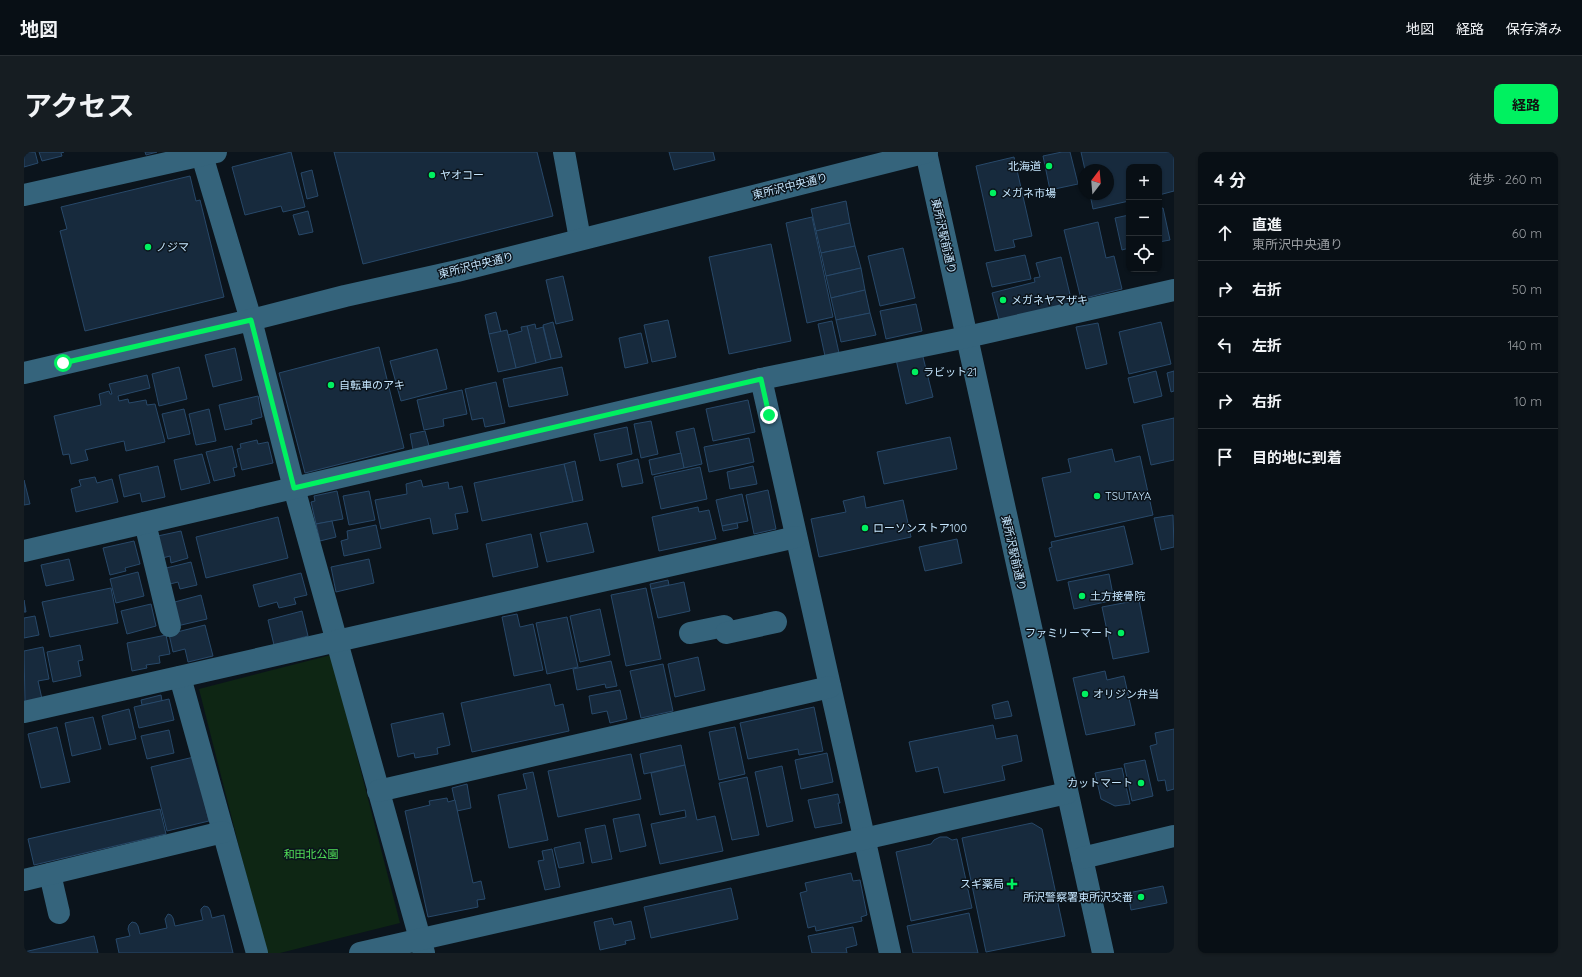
<!DOCTYPE html>
<html lang="ja">
<meta charset="utf-8">
<style>
:root{--surface:#080f15;--page:#161d22;--text:#f1f3f6;--muted:#989ca0;--line:#292f34;--accent:#00f160}
body{margin:0;font-family:Quicksand,"Noto Sans JP",sans-serif;background:var(--page);color:var(--text)}
.controls{position:absolute;right:12px;top:12px;display:grid;overflow:hidden;border-radius:8px;box-shadow:0 1px 3px #0004}
.controls button{width:36px;height:36px;display:grid;place-items:center;padding:0;border:0;border-bottom:1px solid var(--line);background:var(--surface);color:var(--text);font:20px sans-serif}
.compass{position:absolute;left:1054px;top:12px;width:36px;height:36px;border-radius:50%;background:var(--surface);box-shadow:0 1px 3px #0004;rotate:16deg}
.stop{position:absolute;width:12px;height:12px;margin:-9px;border:3px solid #00f160;border-radius:50%;background:#fff}
.stop.end{background:#00f160;border-color:#fff;box-shadow:0 1px 4px #0008}
.list{margin:0;padding:0;list-style:none}
h2{display:flex;justify-content:space-between;align-items:center;height:52px;margin:0;padding:0 16px;font-size:17px}
h2 small{font-size:13px;font-weight:400;color:var(--muted)}
.list li{display:grid;grid-template-columns:26px 1fr auto;gap:12px;align-items:center;box-sizing:border-box;height:56px;padding:0 16px;border-top:1px solid var(--line)}
.list b{display:block;font-size:15px;white-space:nowrap}
.list p{margin:0;font-size:13px;white-space:nowrap;color:var(--muted)}
.list em{font-size:13px;font-style:normal;color:var(--muted)}
.icon{flex:none;width:22px;height:22px;fill:none;stroke:currentColor;stroke-width:2;stroke-linecap:round;stroke-linejoin:round}
.map{position:relative;flex:none;width:1150px;height:801px;overflow:hidden;border-radius:8px}
header{display:flex;align-items:center;gap:24px;box-sizing:border-box;height:56px;padding:0 20px;background:var(--surface);border-bottom:1px solid var(--line)}
header strong{font-size:19px}
nav{display:flex;gap:22px;margin-inline-start:auto;font-size:14px}
.intro{display:flex;align-items:center;justify-content:space-between;box-sizing:border-box;height:96px;padding:0 24px}
h1{margin:0;font-size:28px}
.button{padding:10px 18px;border-radius:8px;background:var(--accent);color:#111;font-size:14px;font-weight:700}
main{display:flex;gap:24px;padding:0 24px}
aside{flex:1;background:var(--surface);border-radius:8px;box-shadow:0 1px 3px #0004}
.map>svg:first-child{display:block}
.green{fill:#0e2614}
.building{fill:#172a3d;stroke:#28496a}
.lines{fill:none;stroke-linecap:round;stroke-linejoin:round}
.minor{stroke:#35647c;stroke-width:22}
.route{stroke:#00f160;stroke-width:5}
.poi-dot{fill:#00f160;stroke:#0b141c;stroke-width:1.5}
.labels{text-anchor:middle;dominant-baseline:central;stroke-width:3;stroke-linejoin:round;paint-order:stroke}
.poi-label{font-size:11px;fill:#c6e7ff;stroke:#0b141c;text-anchor:start}
.street-label{font-size:11px;fill:#c6e7ff;stroke:#0b141c}
.park-label{font-size:11px;fill:#51e058;stroke:#0b141c}
</style>
<header>
<strong>地図</strong>
<nav><a>地図</a><a>経路</a><a>保存済み</a></nav>
</header>
<div class="intro"><h1>アクセス</h1><a class="button">経路</a></div>
<main>
<div class="map">
<svg width="1150" height="801" viewBox="0 0 1150 801">
<rect width="100%" height="100%" fill="#0b141c"/>
<polygon class="green" points="307,503 376,771 256,801 242,801 175,537"/>
<g class="building">
<polygon points="0,0 11,0 14,11 0,15"/>
<polygon points="15,0 40,0 37,1 38,4 18,9"/>
<polygon points="121,0 133,0 122,3"/>
<polygon points="267,0 281,55 259,60 257,54 221,63 208,15"/>
<polygon points="310,0 513,0 529,64 339,112"/>
<polygon points="645,0 689,0 691,8 650,18"/>
<polygon points="1038,0 1046,0 1054,32 1026,38 1019,4"/>
<polygon points="1057,0 1150,0 1150,39 1135,43 1135,15 1105,15 1105,49 1069,57 1066,42 1084,42 1084,18 1061,18"/>
<polygon points="990,5 1008,84 989,88 991,95 971,99 952,14"/>
<polygon points="288,18 294,44 283,47 277,21"/>
<polygon points="166,24 172,49 176,48 200,145 61,179 36,79 43,77 37,55"/>
<polygon points="822,49 826,71 792,79 787,57"/>
<polygon points="1139,56 1146,88 1135,90 1135,95 1135,57"/>
<polygon points="284,59 289,80 275,83 269,63"/>
<polygon points="1105,63 1105,96 1098,98 1091,66"/>
<polygon points="788,65 809,165 783,171 762,71"/>
<polygon points="1074,70 1082,106 1090,104 1098,137 1057,147 1040,78"/>
<polygon points="826,71 831,94 797,101 792,79"/>
<polygon points="747,92 767,189 705,202 685,105"/>
<polygon points="831,94 837,116 802,124 797,101"/>
<polygon points="879,96 891,146 856,154 844,104"/>
<polygon points="1001,103 1007,127 968,135 962,111"/>
<polygon points="1037,105 1048,151 975,168 968,141 1011,130 1010,126 1016,125 1012,111"/>
<polygon points="837,116 841,138 807,146 802,124"/>
<polygon points="539,124 549,168 532,172 522,128"/>
<polygon points="841,138 846,161 812,168 807,146"/>
<polygon points="892,152 898,179 862,187 856,159"/>
<polygon points="472,160 477,180 465,182 461,163"/>
<polygon points="846,161 852,183 817,190 812,168"/>
<polygon points="644,168 652,205 628,210 620,173"/>
<polygon points="808,169 815,201 801,204 794,172"/>
<polygon points="529,170 538,205 527,207 519,173"/>
<polygon points="1137,170 1147,212 1105,222 1095,180"/>
<polygon points="1074,171 1083,212 1062,217 1052,175"/>
<polygon points="511,172 512,177 519,175 527,207 512,211 503,174"/>
<polygon points="503,174 512,211 492,216 484,183 498,179 497,175"/>
<polygon points="483,178 492,216 474,220 465,182"/>
<polygon points="617,181 624,211 601,216 595,186"/>
<polygon points="355,195 380,296 281,321 255,221"/>
<polygon points="211,196 218,228 189,235 181,203"/>
<polygon points="413,197 423,237 377,249 366,209"/>
<polygon points="897,197 909,245 882,252 871,203"/>
<polygon points="155,215 163,247 135,254 128,222"/>
<polygon points="538,215 544,243 485,255 479,227"/>
<polygon points="1132,219 1138,244 1110,251 1104,226"/>
<polygon points="1150,219 1150,239 1147,240 1143,221"/>
<polygon points="123,223 126,236 94,244 95,249 104,247 105,251 122,248 123,253 131,252 141,290 102,299 100,289 61,298 64,308 47,312 45,302 39,303 30,264 77,253 75,242 85,239 86,242 88,242 85,232"/>
<polygon points="472,230 481,271 461,275 459,266 448,268 441,237"/>
<polygon points="438,238 443,262 419,267 420,274 400,278 393,248"/>
<polygon points="234,244 238,265 227,268 228,272 201,278 195,253"/>
<polygon points="724,248 731,280 689,289 682,257"/>
<polygon points="160,257 166,282 144,287 138,262"/>
<polygon points="185,257 192,289 172,293 165,262"/>
<polygon points="1150,266 1150,308 1127,313 1118,273"/>
<polygon points="627,269 634,302 617,306 610,272"/>
<polygon points="603,275 608,302 576,309 570,282"/>
<polygon points="670,276 678,312 660,316 652,280"/>
<polygon points="401,279 405,294 389,298 386,282"/>
<polygon points="926,285 933,317 860,332 853,300"/>
<polygon points="725,286 730,310 685,320 680,295"/>
<polygon points="233,288 234,292 244,290 249,311 218,318 213,297 217,296 216,292"/>
<polygon points="208,294 213,315 209,316 211,324 190,329 182,300"/>
<polygon points="1088,297 1091,310 1116,304 1129,363 1031,385 1018,326 1047,320 1044,307"/>
<polygon points="657,301 660,316 628,323 625,308"/>
<polygon points="178,302 186,331 157,338 150,308"/>
<polygon points="614,307 619,331 598,335 593,312"/>
<polygon points="551,309 559,348 549,350 540,312"/>
<polygon points="540,312 549,350 458,369 450,331"/>
<polygon points="134,314 141,345 118,350 116,341 100,345 95,323"/>
<polygon points="729,314 733,332 706,337 703,320"/>
<polygon points="676,315 683,347 637,357 630,325"/>
<polygon points="71,325 73,331 88,327 94,350 52,360 47,337 57,334 55,328"/>
<polygon points="0,328 6,352 0,353"/>
<polygon points="397,328 399,335 424,330 425,337 438,334 444,360 431,362 434,377 409,382 406,366 357,377 351,348 383,342 382,332"/>
<polygon points="744,338 752,377 730,382 722,343"/>
<polygon points="313,339 319,367 292,372 287,350 291,349 290,344"/>
<polygon points="345,339 351,368 325,373 319,344"/>
<polygon points="718,342 724,369 698,374 692,348"/>
<polygon points="840,344 842,356 879,348 887,385 795,405 787,367 822,360 819,349"/>
<polygon points="674,355 675,360 685,358 692,387 635,399 628,365"/>
<polygon points="1149,363 1150,395 1137,398 1130,366"/>
<polygon points="254,365 264,406 182,426 172,385"/>
<polygon points="308,369 312,385 296,389 292,372"/>
<polygon points="563,371 570,400 523,410 516,381"/>
<polygon points="713,371 714,376 699,379 698,374"/>
<polygon points="352,373 357,396 320,404 317,389 324,387 323,379"/>
<polygon points="1100,374 1109,412 1033,429 1025,396 1028,395 1027,390"/>
<polygon points="157,379 164,406 147,411 146,404 135,407 129,385"/>
<polygon points="507,382 514,415 469,425 462,392"/>
<polygon points="933,387 938,411 901,419 895,395"/>
<polygon points="110,389 116,412 101,416 102,419 86,423 79,396"/>
<polygon points="45,407 50,428 22,434 17,413"/>
<polygon points="345,407 350,431 312,440 307,415"/>
<polygon points="167,410 173,433 156,437 154,430 142,433 138,417"/>
<polygon points="114,420 120,444 92,451 86,427"/>
<polygon points="277,421 283,443 270,446 272,452 255,456 253,450 235,455 229,433"/>
<polygon points="1085,422 1090,448 1050,457 1044,430"/>
<polygon points="644,428 645,433 627,437 626,432"/>
<polygon points="660,430 666,459 634,466 627,437"/>
<polygon points="87,436 94,471 26,485 18,450"/>
<polygon points="622,436 637,507 602,514 587,443"/>
<polygon points="177,443 183,467 153,474 147,451"/>
<polygon points="0,448 2,460 0,460"/>
<polygon points="1115,448 1125,500 1089,507 1078,455"/>
<polygon points="127,452 132,474 103,482 97,459"/>
<polygon points="576,457 586,503 556,510 546,464"/>
<polygon points="278,459 284,484 250,493 244,468"/>
<polygon points="493,462 496,475 509,472 519,518 490,524 478,465"/>
<polygon points="11,464 15,483 0,486 0,466"/>
<polygon points="543,465 554,515 523,522 512,471"/>
<polygon points="181,473 189,504 164,510 161,497 149,500 145,482"/>
<polygon points="142,483 146,502 135,504 136,511 122,513 123,516 108,519 103,491"/>
<polygon points="56,493 59,508 54,509 57,524 29,530 23,500"/>
<polygon points="19,495 25,527 14,529 18,547 1,551 0,499"/>
<polygon points="674,505 681,538 651,545 644,512"/>
<polygon points="587,509 593,534 582,536 581,532 553,538 549,517"/>
<polygon points="639,512 649,559 617,566 606,519"/>
<polygon points="1081,519 1083,528 1100,524 1111,573 1062,583 1049,526"/>
<polygon points="526,532 531,554 539,552 545,579 448,600 437,551"/>
<polygon points="596,538 603,567 586,571 583,559 568,562 565,544"/>
<polygon points="137,543 138,549 118,553 117,548"/>
<polygon points="145,547 150,568 115,576 110,555"/>
<polygon points="984,549 988,564 971,567 968,553"/>
<polygon points="790,555 799,599 775,603 774,597 724,607 716,571"/>
<polygon points="105,557 112,587 85,593 78,564"/>
<polygon points="419,561 426,593 413,596 414,602 391,606 390,601 374,605 367,572"/>
<polygon points="69,565 77,597 48,604 41,571"/>
<polygon points="969,573 972,587 993,583 998,609 978,614 981,628 920,641 914,615 892,620 885,590"/>
<polygon points="33,575 46,630 17,636 4,582"/>
<polygon points="711,575 721,622 695,628 685,580"/>
<polygon points="1150,577 1150,637 1143,639 1141,628 1134,629 1126,594 1133,592 1131,581"/>
<polygon points="145,578 150,601 123,607 117,584"/>
<polygon points="657,593 661,613 620,622 616,602"/>
<polygon points="803,601 809,630 777,637 771,608"/>
<polygon points="607,602 617,647 534,665 524,619"/>
<polygon points="170,605 185,669 143,679 127,615"/>
<polygon points="1121,608 1129,644 1108,649 1100,612"/>
<polygon points="661,613 673,668 691,664 699,699 636,712 627,672 662,665 661,658 636,663 627,621"/>
<polygon points="758,614 769,669 743,675 731,620"/>
<polygon points="1098,616 1106,652 1091,654 1077,647 1071,621"/>
<polygon points="509,620 524,688 485,696 474,643 503,637 499,622"/>
<polygon points="723,625 735,683 708,688 695,631"/>
<polygon points="443,632 447,656 433,659 428,636"/>
<polygon points="814,642 816,651 814,651 818,671 791,676 784,648"/>
<polygon points="423,646 424,650 431,648 449,731 457,729 461,747 453,748 454,755 404,765 381,659 406,653 405,649"/>
<polygon points="136,657 142,682 10,713 4,687"/>
<polygon points="615,662 622,694 596,700 589,667"/>
<polygon points="1008,671 1018,677 1041,784 962,800 938,686"/>
<polygon points="581,673 588,707 568,711 561,677"/>
<polygon points="916,685 923,685 928,688 933,687 948,756 887,769 872,700 907,692 910,688"/>
<polygon points="556,690 560,711 535,716 530,696"/>
<polygon points="528,697 536,735 521,738 514,709 520,708 518,699"/>
<polygon points="827,721 829,729 836,728 843,763 837,765 838,769 792,779 791,774 784,776 776,741 783,739 781,731"/>
<polygon points="1139,734 1143,751 1107,758 1104,741"/>
<polygon points="707,736 714,767 627,786 620,755"/>
<polygon points="180,754 184,755 186,758 188,766 200,763 209,801 95,801 92,787 106,784 104,777 105,773 108,770 112,771 114,774 116,782 143,776 141,767 144,762 147,763 149,766 151,774 179,768 177,760 177,757"/>
<polygon points="945,761 954,801 889,801 883,774"/>
<polygon points="588,766 590,773 607,769 611,787 601,789 602,792 576,798 570,770"/>
<polygon points="829,775 833,793 822,796 823,801 788,801 784,784"/>
<polygon points="70,784 74,801 0,801 0,800"/>
</g>
<g class="lines">
<g class="minor">
<polyline points="177,0 227,168 270,336 400,801"/>
<polyline points="540,0 556,87"/>
<polyline points="902,0 1079,801"/>
<polyline points="0,43 192,0"/>
<polyline points="0,221 227,168 321,144 433,119 903,0"/>
<polyline points="737,227 866,801"/>
<polyline points="121,371 146,474"/>
<polyline points="0,399 737,227 943,185 1150,138"/>
<polyline points="666,481 700,474"/>
<polyline points="702,481 752,470"/>
<polyline points="156,525 233,801"/>
<polyline points="0,560 772,385"/>
<polyline points="354,639 806,535"/>
<polyline points="1058,706 1150,684"/>
<polyline points="26,722 35,761"/>
<polyline points="0,728 199,680"/>
<polyline points="336,801 1043,641"/>
</g>
</g>
<g class="lines">
<polyline class="route" points="39,211 227,168 270,336 737,227 745,263"/>
</g>
<g class="poi-dot">
<circle cx="1025" cy="14" r="4"/>
<circle cx="408" cy="23" r="4"/>
<circle cx="969" cy="41" r="4"/>
<circle cx="124" cy="95" r="4"/>
<circle cx="979" cy="148" r="4"/>
<circle cx="891" cy="220" r="4"/>
<circle cx="307" cy="233" r="4"/>
<circle cx="1073" cy="344" r="4"/>
<circle cx="841" cy="376" r="4"/>
<circle cx="1058" cy="444" r="4"/>
<circle cx="1097" cy="481" r="4"/>
<circle cx="1061" cy="542" r="4"/>
<circle cx="1117" cy="631" r="4"/>
<path d="M986 726h4v4h4v4h-4v4h-4v-4h-4v-4h4z"/>
<circle cx="1117" cy="745" r="4"/>
</g>
<g class="labels">
<g class="poi-label">
<text x="1017" y="14" text-anchor="end">北海道</text>
<text x="416" y="23">ヤオコー</text>
<text x="977" y="41">メガネ市場</text>
<text x="132" y="95">ノジマ</text>
<text x="987" y="148">メガネヤマザキ</text>
<text x="899" y="220">ラビット21</text>
<text x="315" y="233">自転車のアキ</text>
<text x="1081" y="344">TSUTAYA</text>
<text x="849" y="376">ローソンストア100</text>
<text x="1066" y="444">土方接骨院</text>
<text x="1089" y="481" text-anchor="end">ファミリーマート</text>
<text x="1069" y="542">オリジン弁当</text>
<text x="1109" y="631" text-anchor="end">カットマート</text>
<text x="980" y="732" text-anchor="end">スギ薬局</text>
<text x="1109" y="745" text-anchor="end">所沢警察署東所沢交番</text>
</g>
<g class="street-label">
<text transform="translate(766 34) rotate(-14)">東所沢中央通り</text>
<text transform="translate(920 84) rotate(77)">東所沢駅前通り</text>
<text transform="translate(452 113) rotate(-14)">東所沢中央通り</text>
<text transform="translate(990 401) rotate(77)">東所沢駅前通り</text>
</g>
<g class="park-label">
<text x="287" y="702">和田北公園</text>
</g>
</g>
</svg>
<div class="controls">
<button>+</button>
<button>−</button>
<button><svg class="icon" aria-label="locate" viewBox="0 0 24 24"><circle cx="12" cy="12" r="6"/><path d="M12 2v4M12 18v4M2 12h4M18 12h4"/></svg></button>
</div>
<svg class="compass" viewBox="-18 -18 36 36"><path d="M0-13l5 13h-10z" fill="#e53935"/><path d="M0 13l5-13h-10z" fill="#989ca0"/></svg>
<div class="stop" style="left:39px;top:211px"></div>
<div class="stop end" style="left:745px;top:263px"></div>
</div>
<aside>
<h2>4 分<small>徒歩 · 260 m</small></h2>
<ul class="list">
<li><svg class="icon" aria-label="ahead" viewBox="0 0 24 24"><path d="M12 20V5M6 11l6-6 6 6"/></svg><div><b>直進</b><p>東所沢中央通り</p></div><em>60 m</em></li>
<li><svg class="icon" aria-label="right" viewBox="0 0 24 24"><path d="M7 20v-9h11M14 6l5 5-5 5"/></svg><div><b>右折</b></div><em>50 m</em></li>
<li><svg class="icon" aria-label="left" viewBox="0 0 24 24"><path d="M17 20v-9H6M10 6l-5 5 5 5"/></svg><div><b>左折</b></div><em>140 m</em></li>
<li><svg class="icon" aria-label="right" viewBox="0 0 24 24"><path d="M7 20v-9h11M14 6l5 5-5 5"/></svg><div><b>右折</b></div><em>10 m</em></li>
<li><svg class="icon" aria-label="arrive" viewBox="0 0 24 24"><path d="M6 21V4h12l-3 4 3 4H6"/></svg><div><b>目的地に到着</b></div></li>
</ul>
</aside>
</main>
